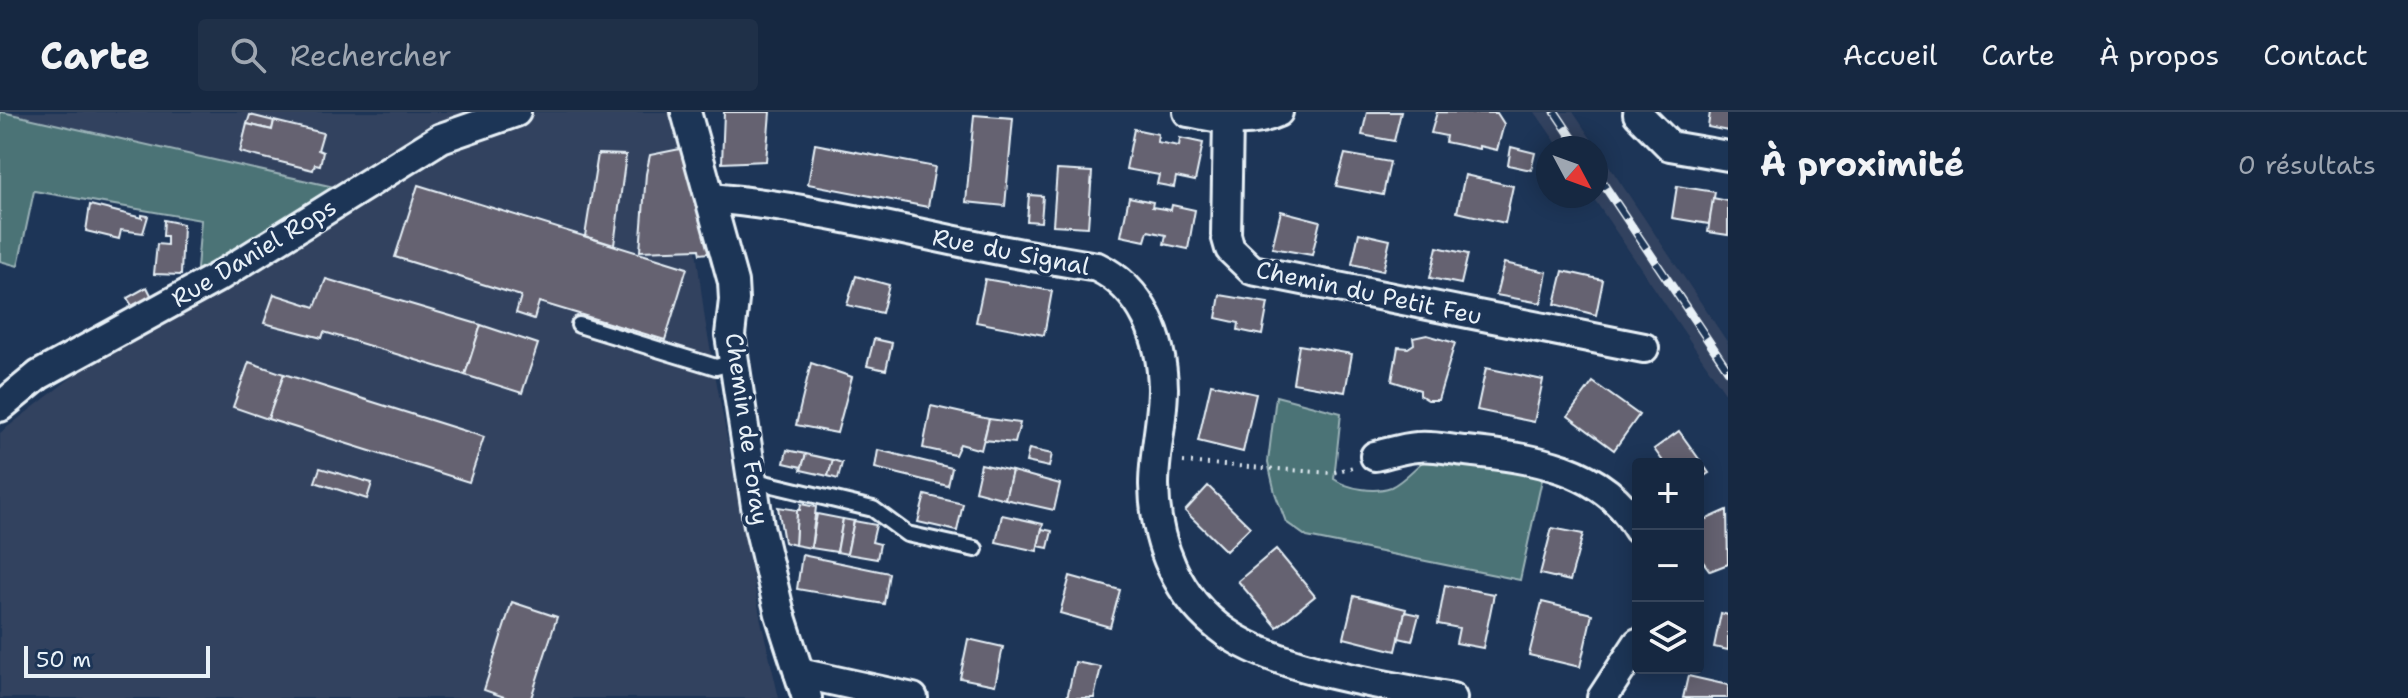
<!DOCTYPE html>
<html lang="fr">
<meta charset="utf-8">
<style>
:root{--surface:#162841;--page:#1f3048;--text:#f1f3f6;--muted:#9ea6b1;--line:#35445a}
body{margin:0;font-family:"Shantell Sans",sans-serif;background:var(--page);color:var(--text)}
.controls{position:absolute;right:24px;bottom:24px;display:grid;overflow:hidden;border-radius:8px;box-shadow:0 4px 20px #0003}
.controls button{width:72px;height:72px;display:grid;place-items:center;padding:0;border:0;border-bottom:2px solid var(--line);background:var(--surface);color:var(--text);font:40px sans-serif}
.compass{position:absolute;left:1536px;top:24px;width:72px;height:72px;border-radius:50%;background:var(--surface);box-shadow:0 4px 20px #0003;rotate:131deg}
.scale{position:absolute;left:24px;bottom:20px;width:186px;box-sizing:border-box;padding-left:8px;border:4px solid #e8f1f8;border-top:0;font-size:22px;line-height:28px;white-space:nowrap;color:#e8f1f8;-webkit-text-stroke:6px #1d3557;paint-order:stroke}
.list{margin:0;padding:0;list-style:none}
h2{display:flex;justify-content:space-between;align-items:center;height:104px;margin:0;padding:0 32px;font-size:34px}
h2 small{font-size:26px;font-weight:400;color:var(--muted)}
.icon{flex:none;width:44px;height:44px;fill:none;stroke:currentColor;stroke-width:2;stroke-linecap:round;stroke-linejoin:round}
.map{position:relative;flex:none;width:1728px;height:586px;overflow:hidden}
header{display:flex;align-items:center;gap:48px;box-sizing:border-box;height:112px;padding:0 40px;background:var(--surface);border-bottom:2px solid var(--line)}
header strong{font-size:38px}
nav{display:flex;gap:44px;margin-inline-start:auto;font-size:28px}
.search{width:560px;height:72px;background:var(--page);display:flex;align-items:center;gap:20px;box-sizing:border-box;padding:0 28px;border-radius:8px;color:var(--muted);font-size:30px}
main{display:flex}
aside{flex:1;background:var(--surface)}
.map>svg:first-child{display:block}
.built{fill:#33425f}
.green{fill:#4c7376;stroke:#9ab2b7;stroke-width:2}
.building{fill:#656271;stroke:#e8f1f8;stroke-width:2}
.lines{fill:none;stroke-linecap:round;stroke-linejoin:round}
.service-casing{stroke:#e8f1f8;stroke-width:20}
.minor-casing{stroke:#e8f1f8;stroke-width:34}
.path{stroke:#e8f1f8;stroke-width:4;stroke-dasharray:2 6;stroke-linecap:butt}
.service{stroke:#1d3557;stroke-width:14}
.minor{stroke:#1d3557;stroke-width:28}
.rail-casing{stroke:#e8f1f8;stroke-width:9}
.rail{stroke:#1d3557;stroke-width:6;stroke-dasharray:18;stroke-linecap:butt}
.labels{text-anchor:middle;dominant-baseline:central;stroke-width:7;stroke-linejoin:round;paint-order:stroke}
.street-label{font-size:24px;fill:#e8f1f8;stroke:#1d3557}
</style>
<header>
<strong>Carte</strong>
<div class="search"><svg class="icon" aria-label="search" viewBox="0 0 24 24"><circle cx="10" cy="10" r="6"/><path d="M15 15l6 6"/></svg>Rechercher</div>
<nav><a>Accueil</a><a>Carte</a><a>À propos</a><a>Contact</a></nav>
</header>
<main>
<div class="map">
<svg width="1728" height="586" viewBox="0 0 1728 586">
<rect width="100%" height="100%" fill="#1d3557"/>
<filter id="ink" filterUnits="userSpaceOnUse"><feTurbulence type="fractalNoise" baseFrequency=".0125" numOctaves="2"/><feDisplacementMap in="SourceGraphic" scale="16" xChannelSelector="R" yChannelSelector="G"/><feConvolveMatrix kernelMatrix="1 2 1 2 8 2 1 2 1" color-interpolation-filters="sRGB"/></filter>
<g filter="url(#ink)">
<g class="built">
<polygon points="2,0 678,0 705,208 761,509 779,586 0,586 0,321 196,169 332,74"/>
<polygon points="1535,0 1573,0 1728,231 1728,285 1592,84 1596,84 1596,36 1560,36"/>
</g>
<g class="green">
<polygon points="0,0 2,0 334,75 196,169 201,108 34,79 18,154 0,149"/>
<path d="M1276 284 1341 301 1334 367C1348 377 1375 381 1391 375 1404 369 1415 355 1426 347L1543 363 1520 468 1307 425 1286 410 1275 381 1268 350Z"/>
</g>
<g class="building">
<polygon points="724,0 770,0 766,49 722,51"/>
<polygon points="1367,0 1401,0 1394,29 1362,23"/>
<polygon points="1437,0 1497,1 1504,12 1497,38 1479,34 1479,37 1445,30 1446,24 1431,21"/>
<polygon points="1710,0 1728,0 1728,19 1708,15"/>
<polygon points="250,3 274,9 272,18 247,12"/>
<polygon points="974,3 1013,6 1005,94 966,90"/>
<polygon points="274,9 323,21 318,38 323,40 320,53 315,52 313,58 240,40 247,12 272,18"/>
<polygon points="1134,17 1158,22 1157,30 1179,34 1180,26 1203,31 1195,69 1176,65 1174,75 1157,72 1159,63 1126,57"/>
<polygon points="815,32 935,55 928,95 808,72"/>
<polygon points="1511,35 1535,41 1531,58 1508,53"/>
<polygon points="685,36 709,141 700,142 699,137 640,139 646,62 650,43"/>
<polygon points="598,42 626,43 614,133 585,124"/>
<polygon points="1345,42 1390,50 1383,83 1336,74"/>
<polygon points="1057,58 1092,60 1088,115 1053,113"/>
<polygon points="1465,63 1513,74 1505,111 1457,100"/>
<polygon points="418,73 687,156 665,228 539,190 534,207 516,201 521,184 395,145"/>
<polygon points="1677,74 1715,80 1709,112 1672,106"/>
<polygon points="1029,83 1043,84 1041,110 1027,109"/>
<polygon points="1129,85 1153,90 1152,95 1171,98 1172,93 1195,98 1188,137 1164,132 1166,123 1148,119 1145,129 1121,124"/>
<polygon points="1713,86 1728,89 1728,123 1708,120"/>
<polygon points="90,93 142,106 142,103 148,104 143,121 121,118 119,127 86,119"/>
<polygon points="1281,99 1320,109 1312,143 1272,136"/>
<polygon points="164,108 183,112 181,163 154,162 157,132 167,133 167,124 163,124"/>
<polygon points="1359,121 1390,128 1383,159 1352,152"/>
<polygon points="1437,135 1468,142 1461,172 1430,166"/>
<polygon points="1504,151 1547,160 1541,191 1496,183"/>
<polygon points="1563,159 1603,168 1596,203 1555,192"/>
<polygon points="856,164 889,173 882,201 847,193"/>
<polygon points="326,167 481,213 465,263 324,220 322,226 264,211 274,182 315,195"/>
<polygon points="985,167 1052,179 1044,223 976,210"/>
<polygon points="147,175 152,185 133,195 127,186"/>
<polygon points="1220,183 1268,191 1262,223 1238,218 1239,211 1216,206"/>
<polygon points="481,213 538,232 522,281 465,263"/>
<polygon points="1427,223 1455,231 1438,288 1428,288 1420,283 1420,278 1392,269 1398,235 1408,236 1414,232 1413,226"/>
<polygon points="874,227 892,231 886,258 867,254"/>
<polygon points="1299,233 1352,242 1345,280 1293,271"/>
<polygon points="249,250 284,262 268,307 233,295"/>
<polygon points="811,251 852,265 837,321 796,313"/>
<polygon points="1486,256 1543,268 1534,310 1477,298"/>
<polygon points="284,262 484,325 469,370 268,307"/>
<polygon points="1593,270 1639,303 1614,338 1568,304"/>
<polygon points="1211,272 1256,282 1243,340 1198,329"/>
<polygon points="931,294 989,307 981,338 960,332 955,343 923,336"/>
<polygon points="989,307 1020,311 1015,331 984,328"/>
<polygon points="1679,319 1709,361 1698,368 1698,352 1665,352 1654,337"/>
<polygon points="1029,337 1052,342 1049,355 1026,350"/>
<polygon points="787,338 806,342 802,355 784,351"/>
<polygon points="878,338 952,356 948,374 875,356"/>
<polygon points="806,342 833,348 828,364 801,358"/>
<polygon points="833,348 842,351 838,367 828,364"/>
<polygon points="981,352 1012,359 1005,387 975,379"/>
<polygon points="320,356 372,371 367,387 315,370"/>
<polygon points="1012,359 1060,372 1054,398 1005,387"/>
<polygon points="1208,374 1250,415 1226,439 1185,399"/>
<polygon points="925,383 963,392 957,419 918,410"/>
<polygon points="801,392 816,395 811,436 795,433 797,398 800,398"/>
<polygon points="778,395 797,398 795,433 784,430"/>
<polygon points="1727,398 1728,452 1710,459 1698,443 1698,411"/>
<polygon points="817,402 843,407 837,440 811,436"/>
<polygon points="1002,403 1043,412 1037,439 996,430"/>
<polygon points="843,407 854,409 847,442 837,440"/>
<polygon points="854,409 876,413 872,430 880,432 877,447 847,442"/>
<polygon points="1552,416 1583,422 1570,469 1540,462"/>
<polygon points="1042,417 1052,419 1048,436 1038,434"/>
<polygon points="1276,437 1315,484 1277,515 1238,469"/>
<polygon points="802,443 889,461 884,492 797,477"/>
<polygon points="1070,464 1120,478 1110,515 1060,501"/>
<polygon points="1445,473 1494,482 1483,536 1456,531 1459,516 1438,512"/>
<polygon points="1354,484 1406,497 1396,539 1344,526"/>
<polygon points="512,490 557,505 531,586 507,586 484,578"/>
<polygon points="1542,490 1592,502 1580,555 1529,543"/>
<polygon points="1405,500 1419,503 1412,529 1399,526"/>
<polygon points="1721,501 1728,503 1728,538 1714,535"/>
<polygon points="968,527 1003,535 995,573 960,566"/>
<polygon points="1075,550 1101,555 1094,586 1067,586"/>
<polygon points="1688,564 1728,573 1728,586 1683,586"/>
</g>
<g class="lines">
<g class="service-casing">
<g id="service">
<polyline points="579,213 716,255 734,250"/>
<polyline points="752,368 873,397 907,422 975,437"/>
</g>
</g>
<g class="minor-casing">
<g id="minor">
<polyline points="686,0 733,170 734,188 730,223 759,414 780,502 807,586"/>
<path d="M1188 0C1223 6 1245 15 1278 0"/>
<polyline points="1638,2 1670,34 1728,44"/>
<polyline points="1228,7 1226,123 1230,137 1252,158 1644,236"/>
<path d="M711 86C799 94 884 114 970 132 1012 141 1055 148 1097 155 1143 177 1162 227 1163 276 1163 308 1154 341 1154 373 1155 431 1177 486 1225 520 1280 559 1386 573 1452 586"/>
<polyline points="0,295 39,263 218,165 441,26 516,0"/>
<path d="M1375 344C1389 341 1403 336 1417 335 1433 333 1451 338 1466 339 1531 346 1604 355 1638 417"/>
<polyline points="799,561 913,586"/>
<polyline points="1602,586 1638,531"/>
</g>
</g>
<polyline class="path" points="1183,350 1331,361 1353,355"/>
<use href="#service" class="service"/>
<use href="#minor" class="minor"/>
<g class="rail-casing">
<g id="rail">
<polyline points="1555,0 1579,36"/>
<polyline points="1596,61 1728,258"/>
</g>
</g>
<use href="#rail" class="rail"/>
</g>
</g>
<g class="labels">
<g class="street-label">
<text transform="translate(1011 140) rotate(11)">Rue du Signal</text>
<text transform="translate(254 141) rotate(-31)">Rue Daniel Rops</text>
<text transform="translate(1369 181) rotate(12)">Chemin du Petit Feu</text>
<text transform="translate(747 317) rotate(82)">Chemin de Foray</text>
</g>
</g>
</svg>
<div class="controls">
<button>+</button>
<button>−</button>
<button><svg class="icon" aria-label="layers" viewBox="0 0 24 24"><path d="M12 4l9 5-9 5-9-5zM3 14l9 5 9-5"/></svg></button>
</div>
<svg class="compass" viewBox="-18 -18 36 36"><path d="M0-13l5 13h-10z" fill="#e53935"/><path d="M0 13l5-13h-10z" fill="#9ea6b1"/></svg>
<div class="scale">50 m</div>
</div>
<aside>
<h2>À proximité<small>0 résultats</small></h2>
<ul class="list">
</ul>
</aside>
</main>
